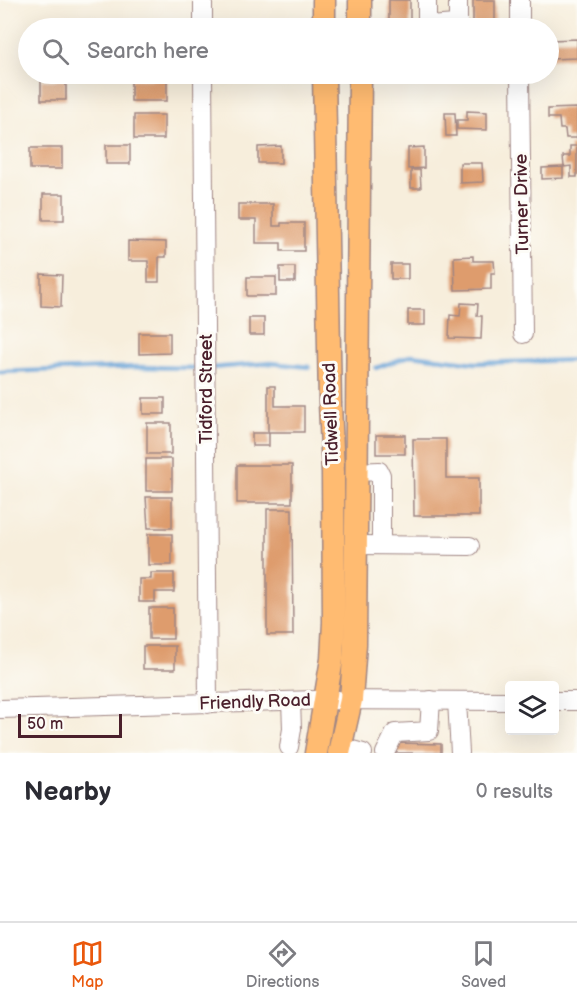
<!DOCTYPE html>
<style>
:root{--surface:#fff;--page:#f2f2f3;--text:#2b2b33;--muted:#7c7c81;--line:#e1e1e2;--accent:#ea580c}
body{margin:0;font-family:"Balsamiq Sans",sans-serif;background:var(--page);color:var(--text)}
.controls{position:absolute;right:18px;bottom:18px;display:grid;overflow:hidden;border-radius:6px;box-shadow:0 6px 24px #0002}
.controls button{width:54px;height:54px;display:grid;place-items:center;padding:0;border:0;border-bottom:2px solid var(--line);background:var(--surface);color:var(--text);font:30px sans-serif}
.scale{position:absolute;left:18px;bottom:15px;width:104px;box-sizing:border-box;padding-left:6px;border:3px solid #4a1f2b;border-top:0;font-size:16px;line-height:21px;white-space:nowrap;color:#4a1f2b;-webkit-text-stroke:4px #fdfcf7;paint-order:stroke}
.list{margin:0;padding:0;list-style:none}
h2{display:flex;justify-content:space-between;align-items:center;height:78px;margin:0;padding:0 24px;font-size:26px}
h2 small{font-size:20px;font-weight:400;color:var(--muted)}
.icon{flex:none;width:33px;height:33px;fill:none;stroke:currentColor;stroke-width:2;stroke-linecap:round;stroke-linejoin:round}
.map{position:relative;flex:none;width:577px;height:753px;overflow:hidden}
.search{position:absolute;background:var(--surface);box-shadow:0 6px 24px #0002;left:18px;right:18px;top:18px;height:66px;display:flex;align-items:center;gap:15px;box-sizing:border-box;padding:0 21px;border-radius:33px;color:var(--muted);font-size:22px}
.sheet{height:168px;background:var(--surface)}
nav{display:flex;justify-content:space-around;align-items:center;box-sizing:border-box;height:84px;border-top:2px solid var(--line);background:var(--surface);font-size:16px;color:var(--muted)}
nav a{display:grid;justify-items:center;gap:3px}
nav .on{color:var(--accent)}
.map>svg:first-child{display:block}
.lines{fill:none;stroke-linecap:round;stroke-linejoin:round}
.stream{stroke:#64a0d5;stroke-width:4.5}
.building{fill:#de9c6d}
.minor-casing{stroke:#a08684;stroke-width:20}
.major-casing{stroke:#a08684;stroke-width:25}
.minor{stroke:#fff;stroke-width:18}
.major{stroke:#ffbb71;stroke-width:22}
.labels{text-anchor:middle;dominant-baseline:central;stroke-width:6;stroke-linejoin:round;paint-order:stroke}
.street-label{font-size:18px;fill:#4a1f2b;stroke:#fdfcf7}
</style>
<div class="map">
<svg width="577" height="753" viewBox="0 0 577 753">
<rect width="100%" height="100%" fill="#fdfcf7"/>
<filter id="ink" filterUnits="userSpaceOnUse"><feTurbulence type="fractalNoise" baseFrequency=".0167" numOctaves="2"/><feDisplacementMap in="SourceGraphic" scale="12" xChannelSelector="R" yChannelSelector="G"/><feConvolveMatrix kernelMatrix="1 2 1 2 8 2 1 2 1" color-interpolation-filters="sRGB"/></filter>
<filter id="wash" filterUnits="userSpaceOnUse"><feTurbulence type="fractalNoise" baseFrequency=".008" numOctaves="4" result="noise"/><feDisplacementMap in="SourceGraphic" scale="24" xChannelSelector="R" yChannelSelector="G"/><feGaussianBlur stdDeviation="1.35" result="paint"/><feColorMatrix in="noise" values="0 0 0 0 0 0 0 0 0 0 0 0 0 0 0 0 0 1.4 0 .05"/><feComposite in="paint" operator="in"/></filter>
<g filter="url(#wash)">
<rect width="100%" height="100%" fill="#f7eedc"/>
<g class="lines">
<g class="stream">
<polyline points="210,368 271,363 309,367"/>
<polyline points="376,368 412,355 475,363 577,360"/>
<polyline points="0,372 137,367 201,368"/>
</g>
</g>
<g id="blocks">
<g class="building">
<rect x="389" y="0" width="21" height="28"/>
<rect x="473" y="0" width="22" height="28"/>
<polygon points="577,39 577,58 550,59 550,40"/>
<rect x="274" y="74" width="24" height="7"/>
<rect x="131" y="79" width="36" height="22"/>
<rect x="41" y="80" width="25" height="20"/>
<polygon points="577,108 577,138 566,138 565,129 560,129 559,118 548,118 548,109"/>
<polygon points="467,111 487,112 487,130 457,129 457,120 467,120"/>
<polygon points="445,113 455,113 456,136 446,136"/>
<rect x="134" y="115" width="30" height="24"/>
<rect x="106" y="145" width="24" height="19"/>
<polygon points="281,146 281,163 258,163 258,147"/>
<polygon points="570,146 577,146 577,177 571,177 571,166 564,167 563,156 570,156"/>
<polygon points="424,147 424,168 408,169 408,148"/>
<rect x="30" y="148" width="32" height="21"/>
<polygon points="460,163 482,163 483,182 460,183"/>
<polygon points="563,167 563,178 542,179 542,168"/>
<polygon points="411,170 420,170 421,188 411,188"/>
<rect x="43" y="194" width="21" height="26"/>
<polygon points="238,204 273,204 273,226 281,226 281,223 304,223 304,251 281,251 281,243 256,243 256,220 238,220"/>
<polygon points="128,241 166,242 166,257 159,257 159,282 148,282 148,261 128,261"/>
<polygon points="473,256 473,261 494,261 495,273 491,273 491,289 455,290 454,257"/>
<rect x="391" y="264" width="17" height="15"/>
<rect x="280" y="267" width="15" height="15"/>
<polygon points="41,274 62,275 61,307 41,306"/>
<rect x="247" y="277" width="29" height="19"/>
<polygon points="461,303 478,304 477,316 482,316 481,339 449,338 450,315 460,316"/>
<rect x="408" y="310" width="17" height="15"/>
<rect x="249" y="318" width="15" height="17"/>
<polygon points="139,333 170,333 170,353 139,354"/>
<polygon points="268,386 275,386 275,406 304,406 304,432 268,432"/>
<rect x="143" y="398" width="22" height="16"/>
<rect x="147" y="423" width="24" height="31"/>
<rect x="252" y="433" width="17" height="13"/>
<rect x="376" y="435" width="29" height="19"/>
<polygon points="413,439 446,439 446,478 479,478 479,516 414,516"/>
<rect x="146" y="459" width="26" height="32"/>
<rect x="237" y="465" width="55" height="38"/>
<polygon points="146,497 172,497 172,528 148,528"/>
<polygon points="267,509 292,509 293,635 267,635"/>
<rect x="148" y="534" width="24" height="31"/>
<polygon points="151,573 174,573 174,592 155,592 155,602 139,602 139,579 151,579"/>
<rect x="149" y="608" width="24" height="31"/>
<rect x="143" y="646" width="32" height="23"/>
<polygon points="396,743 441,744 441,753 396,753"/>
</g>
</g>
</g>
<g filter="url(#ink)">
<use href="#blocks" fill-opacity="0" stroke="#a08684" stroke-width="1.5"/>
<g class="lines">
<g class="minor-casing">
<g id="minor">
<polyline points="203,0 203,28"/>
<polyline points="427,0 427,24 430,26 455,24 458,21 458,0"/>
<polyline points="520,0 520,28"/>
<polyline points="203,74 208,704"/>
<polyline points="520,74 523,334"/>
<polyline points="356,472 379,471 381,475 381,545"/>
<polyline points="356,545 470,546"/>
<polyline points="457,701 460,753"/>
<polyline points="554,701 577,701"/>
<polyline points="0,709 316,700 510,701"/>
<polyline points="289,747 292,729 291,701"/>
<polyline points="341,747 363,753"/>
<polyline points="385,753 395,733 429,731 431,700"/>
</g>
</g>
<g class="major-casing">
<g id="major">
<polyline points="360,0 360,28"/>
<polyline points="324,28 324,0"/>
<polyline points="316,753 332,659 334,622 333,473 330,403 324,74"/>
<polyline points="339,753 351,700 355,644 360,74"/>
</g>
</g>
<use href="#minor" class="minor"/>
<use href="#major" class="major"/>
</g>
</g>
<g class="labels">
<g class="street-label">
<text transform="translate(522 204) rotate(-91)">Turner Drive</text>
<text transform="translate(206 389) rotate(-90)">Tidford Street</text>
<text transform="translate(331 414) rotate(-92)">Tidwell Road</text>
<text transform="translate(255 702) rotate(-2)">Friendly Road</text>
</g>
</g>
</svg>
<div class="controls">
<button><svg class="icon" aria-label="layers" viewBox="0 0 24 24"><path d="M12 4l9 5-9 5-9-5zM3 14l9 5 9-5"/></svg></button>
</div>
<div class="scale">50 m</div>
<div class="search"><svg class="icon" aria-label="search" viewBox="0 0 24 24"><circle cx="10" cy="10" r="6"/><path d="M15 15l6 6"/></svg>Search here</div>
</div>
<section class="sheet">
<h2>Nearby<small>0 results</small></h2>
<ul class="list">
</ul>
</section>
<nav>
<a class="on"><svg class="icon" aria-label="map" viewBox="0 0 24 24"><path d="M3 6l6-2 6 2 6-2v14l-6 2-6-2-6 2zM9 4v14M15 6v14"/></svg>Map</a>
<a><svg class="icon" aria-label="directions" viewBox="0 0 24 24"><path d="M12 3l9 9-9 9-9-9zM9 14v-3h6M13 9l2 2-2 2"/></svg>Directions</a>
<a><svg class="icon" aria-label="saved" viewBox="0 0 24 24"><path d="M7 4h10v16l-5-4-5 4z"/></svg>Saved</a>
</nav>
